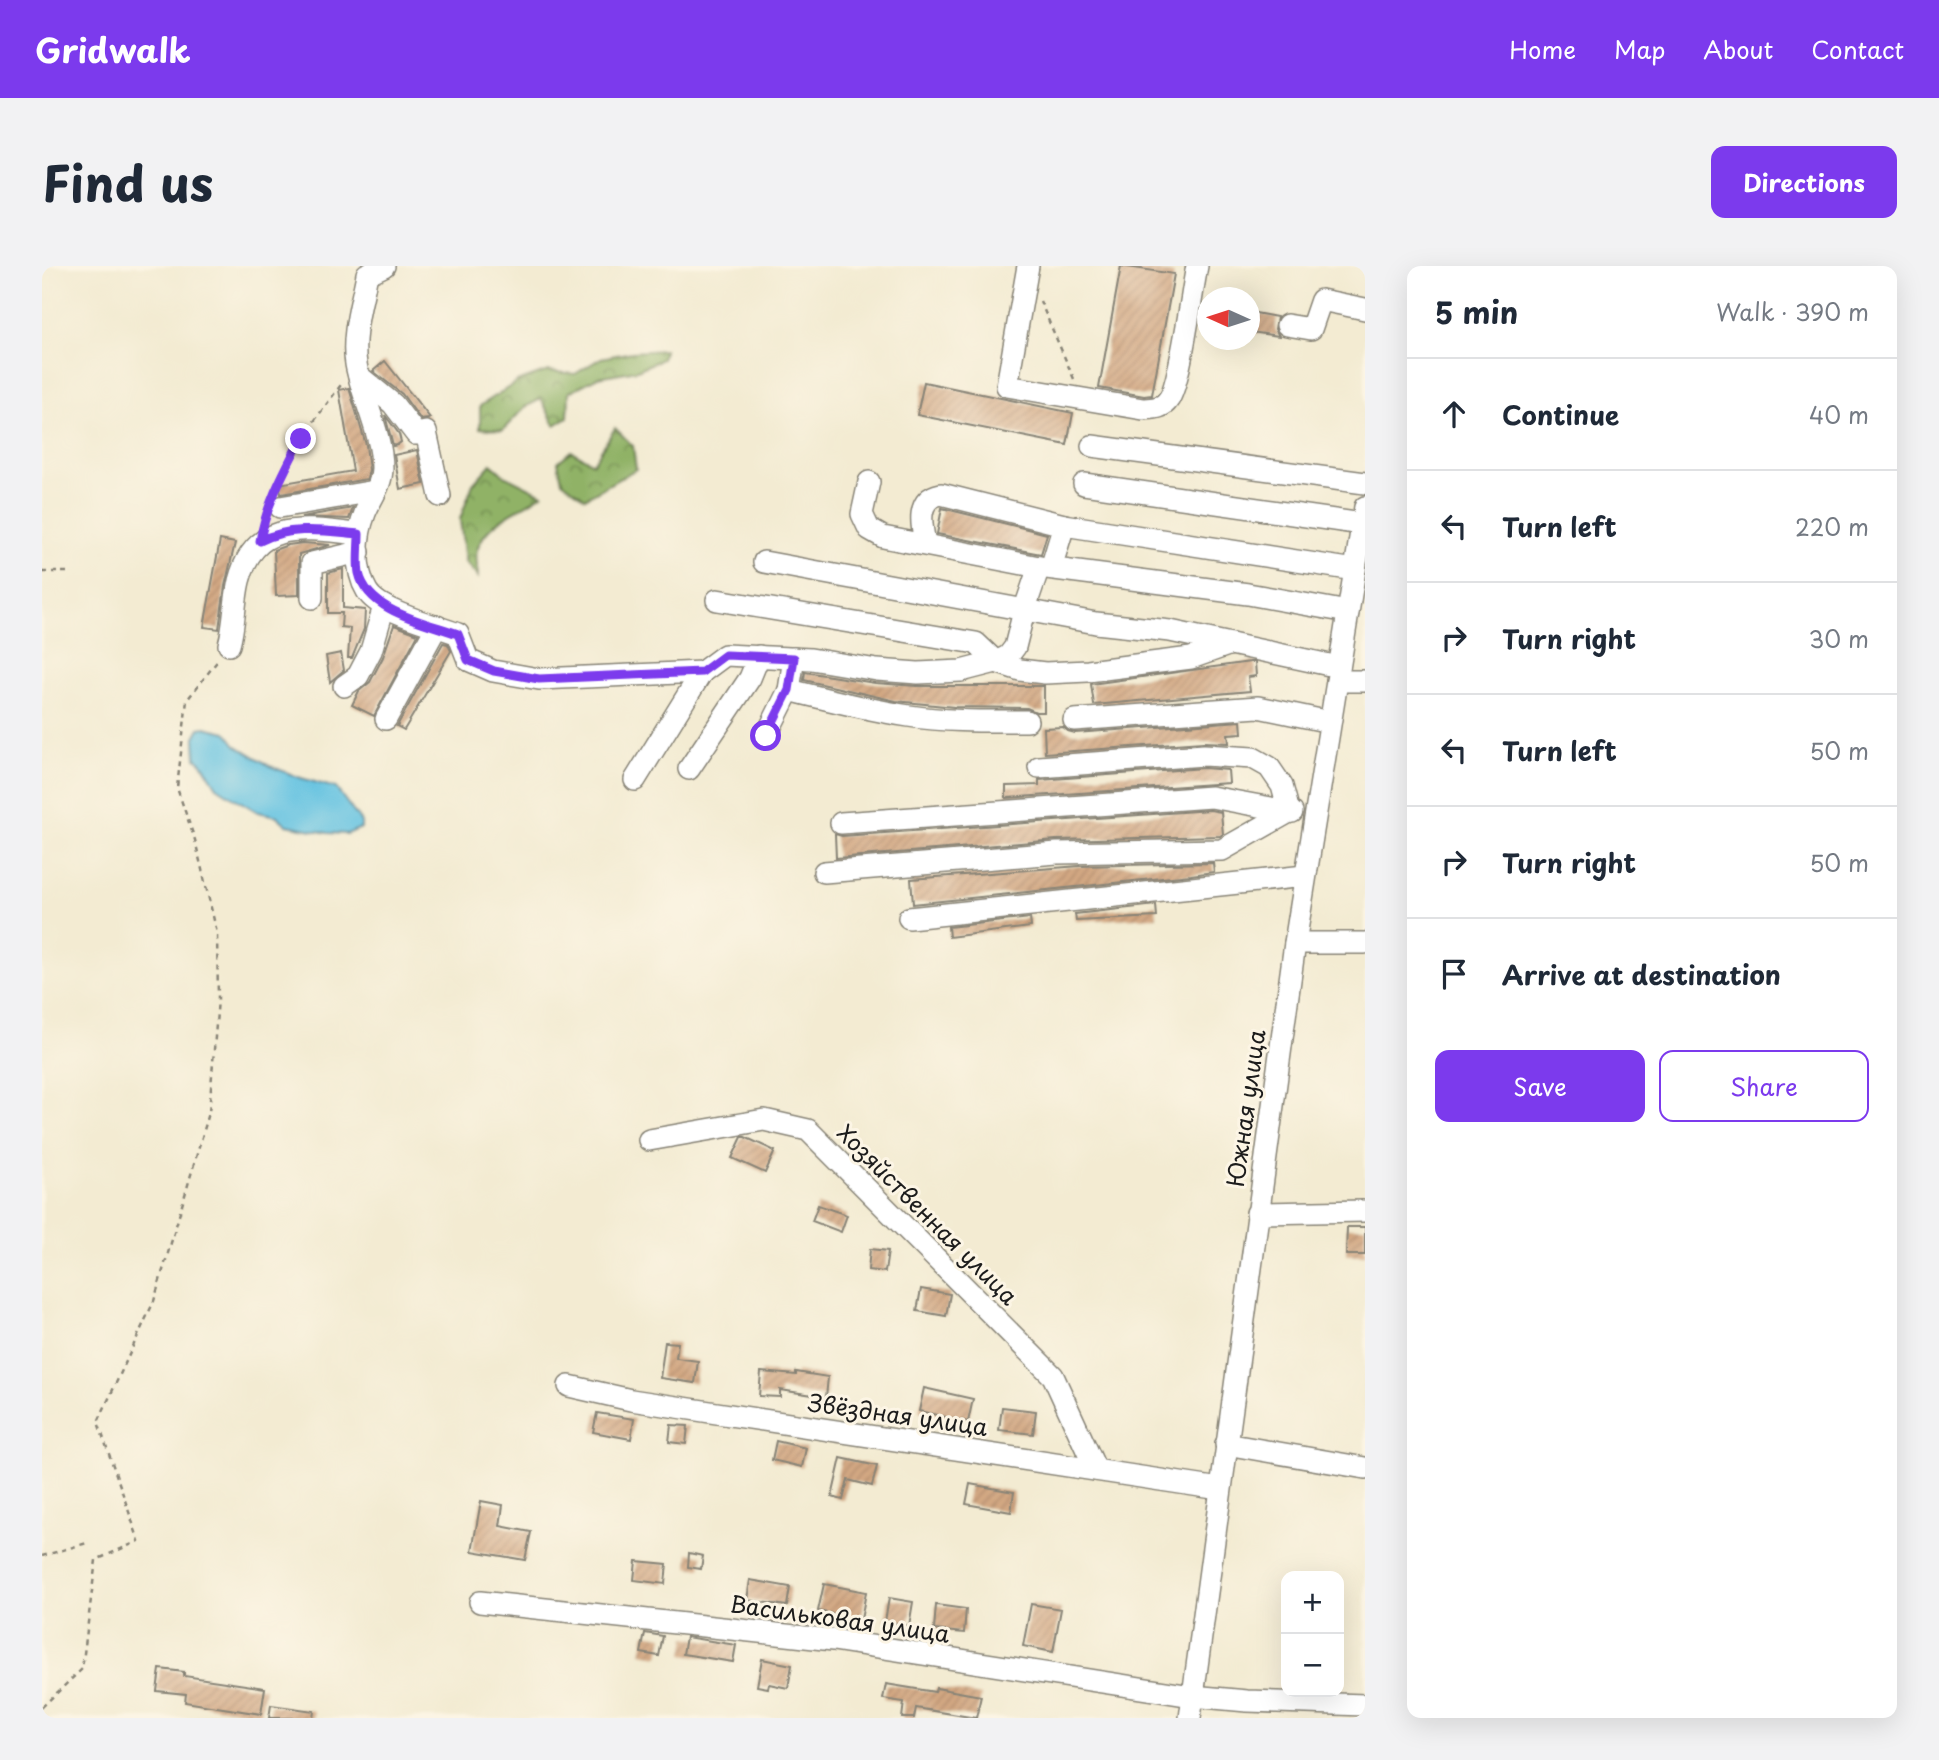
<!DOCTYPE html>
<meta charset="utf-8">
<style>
:root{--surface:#fff;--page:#f2f2f3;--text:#1f2937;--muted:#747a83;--line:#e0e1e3;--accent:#7c3aed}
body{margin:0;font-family:"Playpen Sans",sans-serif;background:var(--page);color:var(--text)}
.controls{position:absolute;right:21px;bottom:21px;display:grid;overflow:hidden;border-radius:14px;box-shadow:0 7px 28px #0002}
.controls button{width:63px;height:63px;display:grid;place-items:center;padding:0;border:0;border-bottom:2px solid var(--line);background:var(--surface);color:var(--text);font:35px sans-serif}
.compass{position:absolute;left:1155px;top:21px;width:63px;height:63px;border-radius:50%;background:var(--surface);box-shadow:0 7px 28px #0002;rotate:273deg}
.stop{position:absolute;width:21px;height:21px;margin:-16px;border:5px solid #7c3aed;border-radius:50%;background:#fff}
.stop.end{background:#7c3aed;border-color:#fff;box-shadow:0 2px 7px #0008}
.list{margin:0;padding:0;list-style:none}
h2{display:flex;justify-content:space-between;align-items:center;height:91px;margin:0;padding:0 28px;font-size:30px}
h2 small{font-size:23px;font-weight:400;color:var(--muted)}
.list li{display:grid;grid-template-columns:46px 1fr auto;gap:21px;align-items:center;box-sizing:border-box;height:112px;padding:0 28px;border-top:2px solid var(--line)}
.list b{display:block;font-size:26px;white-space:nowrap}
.list em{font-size:23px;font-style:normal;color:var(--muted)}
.actions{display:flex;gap:14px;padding:21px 28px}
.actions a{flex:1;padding:16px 0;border:2px solid var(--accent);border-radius:14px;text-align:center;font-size:24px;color:var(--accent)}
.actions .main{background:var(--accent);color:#fff}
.icon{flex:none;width:38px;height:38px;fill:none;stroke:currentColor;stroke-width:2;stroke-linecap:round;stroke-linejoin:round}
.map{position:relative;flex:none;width:1323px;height:1452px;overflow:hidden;border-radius:14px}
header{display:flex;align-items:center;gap:42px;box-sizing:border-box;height:98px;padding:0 35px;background:var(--accent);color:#fff}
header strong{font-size:33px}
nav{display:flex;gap:38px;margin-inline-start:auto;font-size:24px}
.intro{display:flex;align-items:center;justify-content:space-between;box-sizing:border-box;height:168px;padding:0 42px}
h1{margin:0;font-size:49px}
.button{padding:18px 32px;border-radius:14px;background:var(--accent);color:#fff;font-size:24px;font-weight:700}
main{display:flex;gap:42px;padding:0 42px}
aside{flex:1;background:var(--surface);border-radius:14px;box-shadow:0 7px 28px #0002}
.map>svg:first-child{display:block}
.forest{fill:url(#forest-crowns);stroke:#566741;stroke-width:2}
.water{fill:#63c2e1;stroke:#406f7e;stroke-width:2}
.building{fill:url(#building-hatch)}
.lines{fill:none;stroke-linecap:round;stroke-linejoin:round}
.minor-casing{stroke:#888477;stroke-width:24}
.path{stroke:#888477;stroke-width:2.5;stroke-dasharray:5 5;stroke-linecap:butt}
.minor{stroke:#fff;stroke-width:21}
.route{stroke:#7c3aed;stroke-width:9}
.labels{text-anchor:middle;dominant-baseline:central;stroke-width:6;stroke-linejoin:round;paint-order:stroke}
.street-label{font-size:23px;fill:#1c1c1c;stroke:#fcf5e5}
</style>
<header>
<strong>Gridwalk</strong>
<nav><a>Home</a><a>Map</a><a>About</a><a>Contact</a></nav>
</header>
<div class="intro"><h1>Find us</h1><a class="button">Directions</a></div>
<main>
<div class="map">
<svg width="1323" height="1452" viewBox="0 0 1323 1452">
<defs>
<pattern id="forest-crowns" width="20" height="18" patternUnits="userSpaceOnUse" patternTransform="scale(1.75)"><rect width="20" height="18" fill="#90b266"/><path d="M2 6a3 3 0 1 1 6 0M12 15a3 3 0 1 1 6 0" fill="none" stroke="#759053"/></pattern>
<pattern id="building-hatch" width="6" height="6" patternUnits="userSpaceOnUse" patternTransform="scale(1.75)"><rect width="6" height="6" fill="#d2a782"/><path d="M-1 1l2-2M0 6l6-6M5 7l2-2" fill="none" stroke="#b48f70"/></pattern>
</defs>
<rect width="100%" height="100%" fill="#fcf5e5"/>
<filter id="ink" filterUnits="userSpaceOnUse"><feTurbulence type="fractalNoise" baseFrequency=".0143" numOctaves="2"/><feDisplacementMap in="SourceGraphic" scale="14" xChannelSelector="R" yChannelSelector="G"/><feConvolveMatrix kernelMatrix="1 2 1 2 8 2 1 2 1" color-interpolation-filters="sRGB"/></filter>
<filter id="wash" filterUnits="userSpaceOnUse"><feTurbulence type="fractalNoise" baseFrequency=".00686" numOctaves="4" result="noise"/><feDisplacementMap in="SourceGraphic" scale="28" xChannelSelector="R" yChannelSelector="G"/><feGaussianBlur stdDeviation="1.57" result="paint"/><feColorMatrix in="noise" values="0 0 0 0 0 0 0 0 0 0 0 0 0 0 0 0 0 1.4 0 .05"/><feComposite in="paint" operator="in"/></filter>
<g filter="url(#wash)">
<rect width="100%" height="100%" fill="#f3ebd2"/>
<g class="forest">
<polygon points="622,84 620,93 595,104 556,111 527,126 526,151 513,159 499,133 483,141 461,164 438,162 438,140 475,116 506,105 533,108 559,92 590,86"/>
<polygon points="573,162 591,180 594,203 543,232 520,215 516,196 529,185 551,197"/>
<path d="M449 198 462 209 500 228C478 245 444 254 435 284 433 291 436 303 436 311L423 296 418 253 431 218Z"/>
</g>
<polygon class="water" points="163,461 184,466 194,479 228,500 259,512 294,522 319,556 319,562 305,568 286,567 245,559 235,550 216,546 189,530 175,521 160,497 154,492 153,471 158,462"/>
<g id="blocks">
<g class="building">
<polygon points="1079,0 1132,8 1110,129 1102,130 1057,122"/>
<polygon points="1208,46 1235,51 1233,63 1237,70 1208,66"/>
<polygon points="343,95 388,152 386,153 379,154 360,128 331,105"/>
<polygon points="882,116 1031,147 1025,179 875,149"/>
<polygon points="307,122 324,179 327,204 325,213 239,228 237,218 311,205 297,124"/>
<polygon points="343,149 357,168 359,176 355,179 351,180"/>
<polygon points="375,184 382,218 358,223 352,189"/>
<polygon points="311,242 307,253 259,251"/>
<polygon points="900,242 1005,268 999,288 895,268"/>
<polygon points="178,274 193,277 183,320 177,363 162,361"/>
<polygon points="261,277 288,279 257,288 257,329 234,330 232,284 246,279"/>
<polygon points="301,303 301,342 323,344 322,363 310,392 306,392 308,362 299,361 300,347 286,347 286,307"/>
<polygon points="352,359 376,368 332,450 310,439 317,425 328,416 341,391"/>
<polygon points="401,377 406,378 409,385 362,464 355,460"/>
<polygon points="299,387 302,404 288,416 284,390"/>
<polygon points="1208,396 1213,396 1214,410 1206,411 1208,425 1052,439 1049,418"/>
<polygon points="763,406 833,417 875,420 1002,420 1002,446 994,446 985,442 912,441 854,435 762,414"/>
<polygon points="1199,455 1200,467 1186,468 1187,477 1161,476 1003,487 1002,462 1021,461 1026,465 1033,467"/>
<polygon points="1162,502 1186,504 1187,517 964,532 964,520 997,519 997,514"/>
<polygon points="1168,544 1179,546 1181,568 1178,570 1014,574 794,592 793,568 800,570"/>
<polygon points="1171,597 1172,606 1149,609 871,638 869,613 1038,600"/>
<polygon points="1114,639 1115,651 1034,655 1033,648"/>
<polygon points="988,652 989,661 907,671 906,661"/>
<polygon points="700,871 703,871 733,885 723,907 690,892"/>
<polygon points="776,939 805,949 799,966 770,955"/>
<polygon points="1305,961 1323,961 1323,989 1304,989"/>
<polygon points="828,983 846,985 843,1006 826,1004"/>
<polygon points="879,1023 908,1028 904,1050 875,1045"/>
<polygon points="623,1076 636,1077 634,1092 656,1095 653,1117 618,1112"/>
<polygon points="719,1106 754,1109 754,1106 786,1111 784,1131 738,1124 738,1131 717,1130"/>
<polygon points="882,1122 931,1133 926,1156 877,1145"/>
<polygon points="960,1141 994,1145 991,1168 957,1164"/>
<polygon points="555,1147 592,1153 589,1173 551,1166"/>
<polygon points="629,1159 646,1160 644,1178 627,1176"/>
<polygon points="734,1175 764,1182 760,1201 730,1194"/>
<polygon points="799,1192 835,1200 830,1220 806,1214 801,1234 790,1231"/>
<polygon points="928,1218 972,1226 969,1246 924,1238"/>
<polygon points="439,1235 461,1239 458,1260 489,1266 483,1294 430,1285"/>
<polygon points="647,1287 661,1290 659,1303 646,1301"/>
<polygon points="594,1295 625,1298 623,1318 592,1314"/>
<polygon points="708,1314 748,1321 745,1340 705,1334"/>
<polygon points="782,1318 824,1326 819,1354 776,1345"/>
<polygon points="847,1332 871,1336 867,1360 843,1355"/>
<polygon points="989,1338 1019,1343 1011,1386 981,1380"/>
<polygon points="894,1339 924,1343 922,1367 892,1364"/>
<polygon points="603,1367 621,1370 617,1390 599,1387"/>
<polygon points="644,1371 694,1379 691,1396 641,1388"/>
<polygon points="720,1393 750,1399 746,1422 727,1418 726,1422 715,1420"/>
<polygon points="118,1403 142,1406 142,1410 223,1422 219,1448 143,1436 144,1428 115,1425"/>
<polygon points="844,1418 893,1426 894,1422 939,1430 934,1452 874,1442 872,1452 860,1452 862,1436 841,1433"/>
<polygon points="229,1439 272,1445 271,1452 227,1452"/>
</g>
</g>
</g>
<g filter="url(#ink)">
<use href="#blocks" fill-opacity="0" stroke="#888477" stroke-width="2"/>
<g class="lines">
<g class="minor-casing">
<g id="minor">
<path d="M342 0 325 8C320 36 309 69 314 98 320 132 340 167 340 202 340 219 329 232 323 247 314 270 312 303 325 325 337 346 393 359 416 368L426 394 451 405 497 413 660 406 683 389 769 393 835 404 876 407 919 405 954 396 966 390 973 381 982 345 997 301"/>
<path d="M986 0 965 120 1101 143C1111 142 1120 143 1126 134 1138 120 1150 24 1155 0"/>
<polyline points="1245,59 1269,63 1279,34 1323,43"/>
<polyline points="317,110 351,138 374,168 384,166 398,230"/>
<polyline points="1050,180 1323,217"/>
<polyline points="827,216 820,248 827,263 841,271 997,301 1206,328 1306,346"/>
<polyline points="1042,218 1320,258"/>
<polyline points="238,241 333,225"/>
<path d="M883 277C879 258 874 233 899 228L1022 259"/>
<polyline points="722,296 1054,357 1128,365 1297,401"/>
<polyline points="1009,302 1022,259 1313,304"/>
<polyline points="270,332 270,297 317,286"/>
<polyline points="675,334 934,377 954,396 978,404 1003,407 1046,405 1149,392 1189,378"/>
<path d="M187 379C193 358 192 336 197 315 213 251 265 263 317 268"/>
<polyline points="1295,415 1323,415"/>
<polyline points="302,420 316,410 329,385 342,340"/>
<path d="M747 424C787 434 827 444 867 450 906 456 946 455 985 455"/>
<polyline points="344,453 395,360"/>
<polyline points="1032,454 1216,441 1288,456"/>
<polyline points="724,470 747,424 752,392"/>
<polyline points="647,503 708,412 717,390"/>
<polyline points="593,514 660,406"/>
<polyline points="799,557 1169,531 1250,546"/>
<polyline points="782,606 1015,587 1180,584 1247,546 1240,520 1227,501 1211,492 1162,489 997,501"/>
<polyline points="867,652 1263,610"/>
<polyline points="1253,677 1323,677"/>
<polyline points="607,874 722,854 766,864 1011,1110 1054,1204"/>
<polyline points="1215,947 1323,945"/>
<polyline points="527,1120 589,1134 1178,1223"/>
<polyline points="1184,1178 1323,1202"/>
<polyline points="438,1336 791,1374 1150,1430 1205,1435 1323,1439"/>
<polyline points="1148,1452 1253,677 1323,241"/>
</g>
</g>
<g class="path">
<polyline points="998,35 1032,113"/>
<polyline points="233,225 259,173 301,116"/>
<polyline points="0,306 30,306"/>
<polyline points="0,1290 45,1277"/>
<polyline points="0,1441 40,1403 54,1294 97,1275 56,1156 112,1035 167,847 176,733 175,667 153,574 135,522 145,434 177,393"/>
</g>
<use href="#minor" class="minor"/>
</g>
</g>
<g class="lines" filter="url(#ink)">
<path class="route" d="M259 173C242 206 224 239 218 275 249 259 283 265 317 268 317 280 315 295 317 307 326 346 383 356 416 368L426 394 452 405 497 413 660 406 683 389 752 392 747 424 724 470"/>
</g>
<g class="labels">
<g class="street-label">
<text transform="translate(1203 842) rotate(-82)">Южная улица</text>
<text transform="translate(886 948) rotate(45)">Хозяйственная улица</text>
<text transform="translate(856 1148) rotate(8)">Звёздная улица</text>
<text transform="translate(798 1352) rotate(8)">Васильковая улица</text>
</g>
</g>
</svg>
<div class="controls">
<button>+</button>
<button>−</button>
</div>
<svg class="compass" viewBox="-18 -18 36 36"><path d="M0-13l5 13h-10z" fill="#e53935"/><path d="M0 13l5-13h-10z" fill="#747a83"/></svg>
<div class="stop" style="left:724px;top:470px"></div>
<div class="stop end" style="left:259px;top:173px"></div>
</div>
<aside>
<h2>5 min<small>Walk · 390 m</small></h2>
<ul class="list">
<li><svg class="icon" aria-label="ahead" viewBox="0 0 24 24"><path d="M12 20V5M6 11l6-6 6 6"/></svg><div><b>Continue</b></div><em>40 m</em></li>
<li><svg class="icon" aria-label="left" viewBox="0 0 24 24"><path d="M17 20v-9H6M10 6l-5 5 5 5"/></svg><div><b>Turn left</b></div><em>220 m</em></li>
<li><svg class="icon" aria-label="right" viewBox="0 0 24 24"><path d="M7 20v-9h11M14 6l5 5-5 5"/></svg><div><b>Turn right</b></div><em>30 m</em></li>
<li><svg class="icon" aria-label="left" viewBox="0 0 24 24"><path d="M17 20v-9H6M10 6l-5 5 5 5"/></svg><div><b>Turn left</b></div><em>50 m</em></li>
<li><svg class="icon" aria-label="right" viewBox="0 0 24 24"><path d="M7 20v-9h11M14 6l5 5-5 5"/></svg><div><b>Turn right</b></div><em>50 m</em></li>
<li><svg class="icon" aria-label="arrive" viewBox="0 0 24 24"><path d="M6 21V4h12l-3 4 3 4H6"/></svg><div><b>Arrive at destination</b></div></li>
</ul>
<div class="actions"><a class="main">Save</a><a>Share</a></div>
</aside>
</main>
